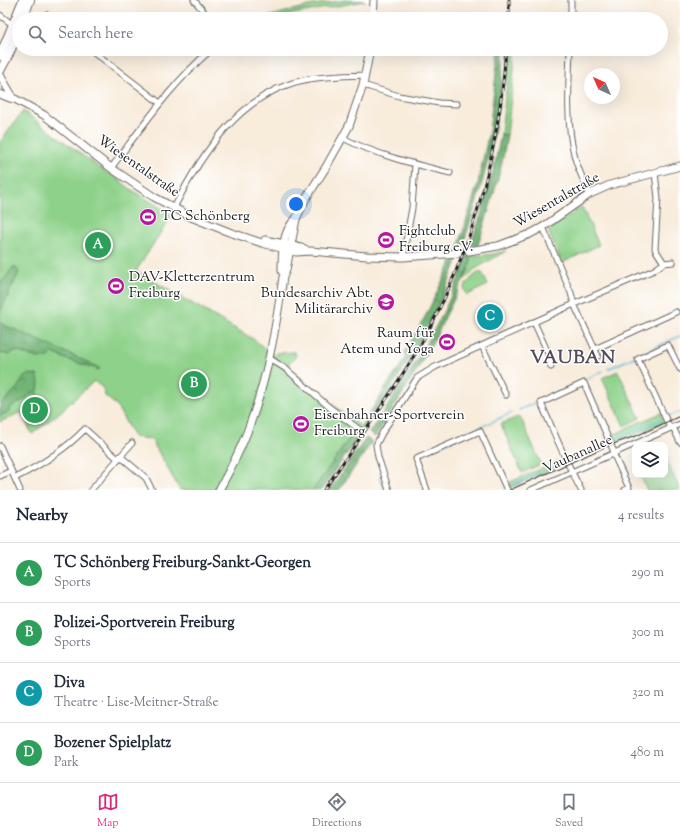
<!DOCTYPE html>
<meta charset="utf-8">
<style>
:root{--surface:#fff;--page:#f6f6f7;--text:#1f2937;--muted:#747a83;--line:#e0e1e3;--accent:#db2777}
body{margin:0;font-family:"Sorts Mill Goudy",serif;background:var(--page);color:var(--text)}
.controls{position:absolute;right:12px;bottom:12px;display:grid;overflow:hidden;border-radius:8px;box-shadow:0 4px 16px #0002}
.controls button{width:36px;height:36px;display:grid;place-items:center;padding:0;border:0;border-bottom:1px solid var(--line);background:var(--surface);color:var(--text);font:20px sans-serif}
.compass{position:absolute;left:584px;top:68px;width:36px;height:36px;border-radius:50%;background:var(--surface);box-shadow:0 4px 16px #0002;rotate:315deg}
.you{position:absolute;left:296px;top:204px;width:14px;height:14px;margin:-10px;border:3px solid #fff;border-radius:50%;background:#1a73e8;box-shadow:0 0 0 6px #1a73e833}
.badge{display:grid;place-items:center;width:26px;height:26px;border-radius:50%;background:var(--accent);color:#fff;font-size:13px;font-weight:700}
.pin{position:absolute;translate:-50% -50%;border:2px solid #fff;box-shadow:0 1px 4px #0006}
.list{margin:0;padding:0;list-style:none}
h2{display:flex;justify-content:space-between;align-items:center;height:52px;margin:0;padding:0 16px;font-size:17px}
h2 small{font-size:13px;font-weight:400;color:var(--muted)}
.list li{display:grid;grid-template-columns:26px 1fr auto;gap:12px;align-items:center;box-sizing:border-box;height:60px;padding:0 16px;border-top:1px solid var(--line)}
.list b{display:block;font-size:15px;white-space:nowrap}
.list p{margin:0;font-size:13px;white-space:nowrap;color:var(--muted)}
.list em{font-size:13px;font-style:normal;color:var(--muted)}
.icon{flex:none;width:22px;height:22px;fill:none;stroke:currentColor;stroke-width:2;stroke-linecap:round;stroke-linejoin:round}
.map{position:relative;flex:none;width:680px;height:490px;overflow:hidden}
.search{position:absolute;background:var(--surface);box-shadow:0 4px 16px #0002;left:12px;right:12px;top:12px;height:44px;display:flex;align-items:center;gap:10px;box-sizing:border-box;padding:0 14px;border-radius:22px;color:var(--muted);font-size:15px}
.sheet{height:292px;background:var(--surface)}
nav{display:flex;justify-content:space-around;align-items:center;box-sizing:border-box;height:56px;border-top:1px solid var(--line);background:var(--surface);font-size:11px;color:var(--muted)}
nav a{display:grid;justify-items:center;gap:2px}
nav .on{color:var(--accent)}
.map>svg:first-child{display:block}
.green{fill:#8ed18a;stroke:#557653}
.forest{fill:url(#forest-crowns);stroke:#476849}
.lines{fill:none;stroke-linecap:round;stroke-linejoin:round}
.stream{stroke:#5bb9d9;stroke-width:1.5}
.street-casing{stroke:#69655f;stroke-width:7}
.secondary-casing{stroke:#69655f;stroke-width:9}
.primary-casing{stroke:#69655f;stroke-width:10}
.street{stroke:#fff;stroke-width:5}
.secondary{stroke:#fff;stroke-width:7}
.primary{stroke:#fff;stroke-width:8}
.tram{stroke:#1c1c1c;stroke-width:1}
.rail-casing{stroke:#1c1c1c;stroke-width:3}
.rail{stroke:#fff;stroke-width:1.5;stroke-dasharray:4.5;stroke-linecap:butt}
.labels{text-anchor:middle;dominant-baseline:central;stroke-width:3;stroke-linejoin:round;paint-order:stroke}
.street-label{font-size:14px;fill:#1c1c1c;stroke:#fff}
.poi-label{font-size:14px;fill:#1c1c1c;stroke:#fff;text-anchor:start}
.district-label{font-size:18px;font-weight:bold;letter-spacing:1px;fill:#534c5b;stroke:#fff}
</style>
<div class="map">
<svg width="680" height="490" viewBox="0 0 680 490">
<defs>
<pattern id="forest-crowns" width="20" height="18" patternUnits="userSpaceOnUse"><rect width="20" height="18" fill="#72b376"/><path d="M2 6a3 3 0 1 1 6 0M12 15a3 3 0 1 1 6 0" fill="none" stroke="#5d9160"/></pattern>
</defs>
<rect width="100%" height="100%" fill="#fff"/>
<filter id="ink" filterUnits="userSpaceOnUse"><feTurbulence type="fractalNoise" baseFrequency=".025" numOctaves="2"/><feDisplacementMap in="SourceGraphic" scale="8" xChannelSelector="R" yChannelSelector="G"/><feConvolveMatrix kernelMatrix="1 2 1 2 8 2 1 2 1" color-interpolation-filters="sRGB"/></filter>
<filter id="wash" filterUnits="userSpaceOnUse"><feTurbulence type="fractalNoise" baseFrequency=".012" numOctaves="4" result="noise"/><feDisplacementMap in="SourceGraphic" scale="16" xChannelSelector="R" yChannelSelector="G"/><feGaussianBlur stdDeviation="0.9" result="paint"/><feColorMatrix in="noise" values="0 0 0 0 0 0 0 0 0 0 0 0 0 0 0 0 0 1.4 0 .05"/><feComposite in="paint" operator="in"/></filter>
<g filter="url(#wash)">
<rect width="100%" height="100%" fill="#f8ecdb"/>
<g class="green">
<polygon points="347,0 365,1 293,14 274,19 259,19 313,5"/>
<polygon points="511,49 516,49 507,135 501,134"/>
<polygon points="23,111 108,174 109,173 135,192 172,215 136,271 255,340 275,357 276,353 295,352 296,356 287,366 326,400 364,429 360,435 354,432 313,490 180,490 151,439 134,437 116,405 105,396 103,388 94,381 58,414 32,434 21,412 0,422 0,142"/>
<polygon points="582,207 599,245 562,263 548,231"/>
<polygon points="506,251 475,269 464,280 469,268 471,260 468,256 488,255"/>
<path d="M481 271 488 285 467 295 464 288C468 281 473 276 481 271Z"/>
<polygon points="618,371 640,418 624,426 602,378"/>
<polygon points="661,413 664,422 636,434 612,442 610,437 631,426"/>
<polygon points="520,416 541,464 522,473 501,424"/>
<polygon points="665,457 680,490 647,490 640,475 665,475"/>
<polygon points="563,459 565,463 510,488 508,483"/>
</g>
<g class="forest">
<path d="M499 49H504V54C501 86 498 119 490 151 483 184 472 216 462 248H458L478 183 489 132Z"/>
<path d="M501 134 507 135C502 172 489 209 478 245L470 246C484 209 494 172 501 134Z"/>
<path d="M467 256 471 260 469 268 436 336 414 375 375 437 369 433C407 378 445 320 467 256Z"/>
<path d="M458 258C436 319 401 375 364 429L361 426 406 357 405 352 426 315 453 259Z"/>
<polygon points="14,266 19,272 0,312 0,285"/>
<polygon points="0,323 90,363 99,368 99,370 66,359 51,352 49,357 37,358 15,351 9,355 0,353"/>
<path d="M30 374 37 375 39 382 38 394 32 393C24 401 19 402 9 408L10 411 0 416V405L17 388 24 377Z"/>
<polygon points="354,432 360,435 321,490 313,490"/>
<polygon points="366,438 372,442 339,490 330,490"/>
</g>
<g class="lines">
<g class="stream">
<polyline points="608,369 680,336"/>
<polyline points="563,390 603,371"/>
<polyline points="519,410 559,392"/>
<polyline points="669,416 680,412"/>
<polyline points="616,439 662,419"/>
<polyline points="431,450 511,413"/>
<polyline points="572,458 603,444"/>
<polyline points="549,469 562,463"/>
<polyline points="380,476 385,490"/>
<polyline points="513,485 540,473"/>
</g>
</g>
</g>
<g filter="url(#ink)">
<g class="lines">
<g class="street-casing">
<g id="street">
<polyline points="194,0 210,19"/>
<polyline points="571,0 571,19"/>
<polyline points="0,15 13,25"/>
<polyline points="47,15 52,19"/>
<polyline points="90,49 160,103"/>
<path d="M570 49C569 82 566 122 574 154 577 168 584 182 590 194"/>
<polyline points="363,85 399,96 439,103 457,104"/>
<path d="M343 138C376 155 414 164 450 173"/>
<path d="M111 168C143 126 172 83 212 49"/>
<polyline points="655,173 658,198 655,249 664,263"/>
<path d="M174 208C201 154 241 93 304 80 324 76 345 76 365 75"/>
<polyline points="543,227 571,293 574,304 598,356"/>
<polyline points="403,257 412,208 415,165"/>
<polyline points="534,322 548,353 551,367"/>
<polyline points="482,346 506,395"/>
<polyline points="595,349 676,312"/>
<polyline points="269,358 286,369 329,407 360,430"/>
<polyline points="642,368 638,359 668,345 680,369"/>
<polyline points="643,370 670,428"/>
<polyline points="673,427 680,442"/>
<polyline points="0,446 20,490"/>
<polyline points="613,453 629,488 625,490"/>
<polyline points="120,456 146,478 152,490"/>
<polyline points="0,476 11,471"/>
<path d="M15 478C41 465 64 451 85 429L118 459"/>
<polyline points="91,490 132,443"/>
<polyline points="389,490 378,457 376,445 382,433 417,378 435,367 565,308 654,270 664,263 673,262"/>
<polyline points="427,490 416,459 480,431 507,490"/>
<polyline points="531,490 680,424"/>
<path d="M581 490C566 462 554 432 541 403L584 383 614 452"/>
</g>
</g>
<g class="secondary-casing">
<g id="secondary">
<polyline points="373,19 374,0"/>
<polyline points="0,75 11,94"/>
<polyline points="0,94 10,98 15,99 44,115 111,168 154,197 191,217 229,232 262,243 296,252 311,251 367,256 403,257 459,253"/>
<polyline points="265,240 284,244 305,249"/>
<polyline points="469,251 498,246 530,234 543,227 590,194 610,185 680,166"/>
<path d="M282 271C282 254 282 231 296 219"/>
<path d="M219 490C230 470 241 449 249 427 267 379 276 328 283 277L286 270 296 219 305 200 326 167 349 126 363 85 370 49"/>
</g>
</g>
<g class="primary-casing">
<g id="primary">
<polyline points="23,19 30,0"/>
<polyline points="0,56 23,0"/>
<polyline points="0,71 9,54 19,30"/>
</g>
</g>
<use href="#street" class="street"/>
<use href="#secondary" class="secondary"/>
<use href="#primary" class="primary"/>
<polyline class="tram" points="510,490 607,446 636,436 680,416"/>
<g class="rail-casing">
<g id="rail">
<polyline points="509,0 509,19"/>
<path d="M324 490C357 442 392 394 421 344 472 253 499 152 506 49"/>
</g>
</g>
<use href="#rail" class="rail"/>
</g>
</g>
<defs>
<g id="stadium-disc" transform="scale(0.9)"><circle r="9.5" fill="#b5179e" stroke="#fff"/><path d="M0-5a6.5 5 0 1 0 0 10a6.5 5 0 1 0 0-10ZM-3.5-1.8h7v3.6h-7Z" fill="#fff"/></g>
<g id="university-disc" transform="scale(0.9)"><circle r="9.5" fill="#b5179e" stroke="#fff"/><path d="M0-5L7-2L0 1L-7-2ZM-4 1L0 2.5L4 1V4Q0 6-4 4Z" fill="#fff"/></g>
</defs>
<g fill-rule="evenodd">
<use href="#stadium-disc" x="148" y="217"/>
<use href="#stadium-disc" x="386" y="240"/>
<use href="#stadium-disc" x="116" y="286"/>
<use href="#university-disc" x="386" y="302"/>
<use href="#stadium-disc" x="447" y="342"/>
<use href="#stadium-disc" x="301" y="424"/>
</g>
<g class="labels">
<g class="street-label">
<text transform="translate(138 167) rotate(35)">Wiesentalstraße</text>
<text transform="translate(557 201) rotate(-30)">Wiesentalstraße</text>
<text transform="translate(578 455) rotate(-24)">Vaubanallee</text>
</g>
<g class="poi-label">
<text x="161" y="217">TC Schönberg</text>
<text x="399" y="232">Fightclub<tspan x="399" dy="16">Freiburg e.V.</tspan></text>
<text x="129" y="278">DAV-Kletterzentrum<tspan x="129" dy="16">Freiburg</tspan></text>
<text x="373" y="294" text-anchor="end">Bundesarchiv Abt.<tspan x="373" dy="16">Militärarchiv</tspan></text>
<text x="434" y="334" text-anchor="end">Raum für<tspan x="434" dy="16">Atem und Yoga</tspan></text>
<text x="314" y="416">Eisenbahner-Sportverein<tspan x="314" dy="16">Freiburg</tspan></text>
</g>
<g class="district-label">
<text x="573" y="359">VAUBAN</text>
</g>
</g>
</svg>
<div class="controls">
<button><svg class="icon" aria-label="layers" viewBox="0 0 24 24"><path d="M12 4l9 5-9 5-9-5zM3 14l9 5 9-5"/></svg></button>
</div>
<svg class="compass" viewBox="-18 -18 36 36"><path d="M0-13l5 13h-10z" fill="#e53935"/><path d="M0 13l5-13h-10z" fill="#747a83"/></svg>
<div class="you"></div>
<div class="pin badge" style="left:98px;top:245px;background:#2e9e5b">A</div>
<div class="pin badge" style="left:194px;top:384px;background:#2e9e5b">B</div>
<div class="pin badge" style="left:490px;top:317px;background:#0f9aa8">C</div>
<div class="pin badge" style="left:35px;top:410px;background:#2e9e5b">D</div>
<div class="search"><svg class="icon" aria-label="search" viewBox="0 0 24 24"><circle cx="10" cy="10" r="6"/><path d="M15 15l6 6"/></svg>Search here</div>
</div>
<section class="sheet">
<h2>Nearby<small>4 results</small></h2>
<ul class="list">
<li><span class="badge" style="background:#2e9e5b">A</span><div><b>TC Schönberg Freiburg-Sankt-Georgen</b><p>Sports</p></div><em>290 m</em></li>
<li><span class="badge" style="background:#2e9e5b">B</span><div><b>Polizei-Sportverein Freiburg</b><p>Sports</p></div><em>300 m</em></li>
<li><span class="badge" style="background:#0f9aa8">C</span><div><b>Diva</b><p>Theatre · Lise-Meitner-Straße</p></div><em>320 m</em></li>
<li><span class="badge" style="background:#2e9e5b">D</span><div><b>Bozener Spielplatz</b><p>Park</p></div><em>480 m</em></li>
</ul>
</section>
<nav>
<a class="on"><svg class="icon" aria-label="map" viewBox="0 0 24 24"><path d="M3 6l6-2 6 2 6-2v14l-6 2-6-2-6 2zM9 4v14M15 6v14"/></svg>Map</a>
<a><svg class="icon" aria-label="directions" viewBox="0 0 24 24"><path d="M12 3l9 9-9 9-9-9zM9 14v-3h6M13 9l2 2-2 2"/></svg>Directions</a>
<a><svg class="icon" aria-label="saved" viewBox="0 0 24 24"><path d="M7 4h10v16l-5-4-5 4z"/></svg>Saved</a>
</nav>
